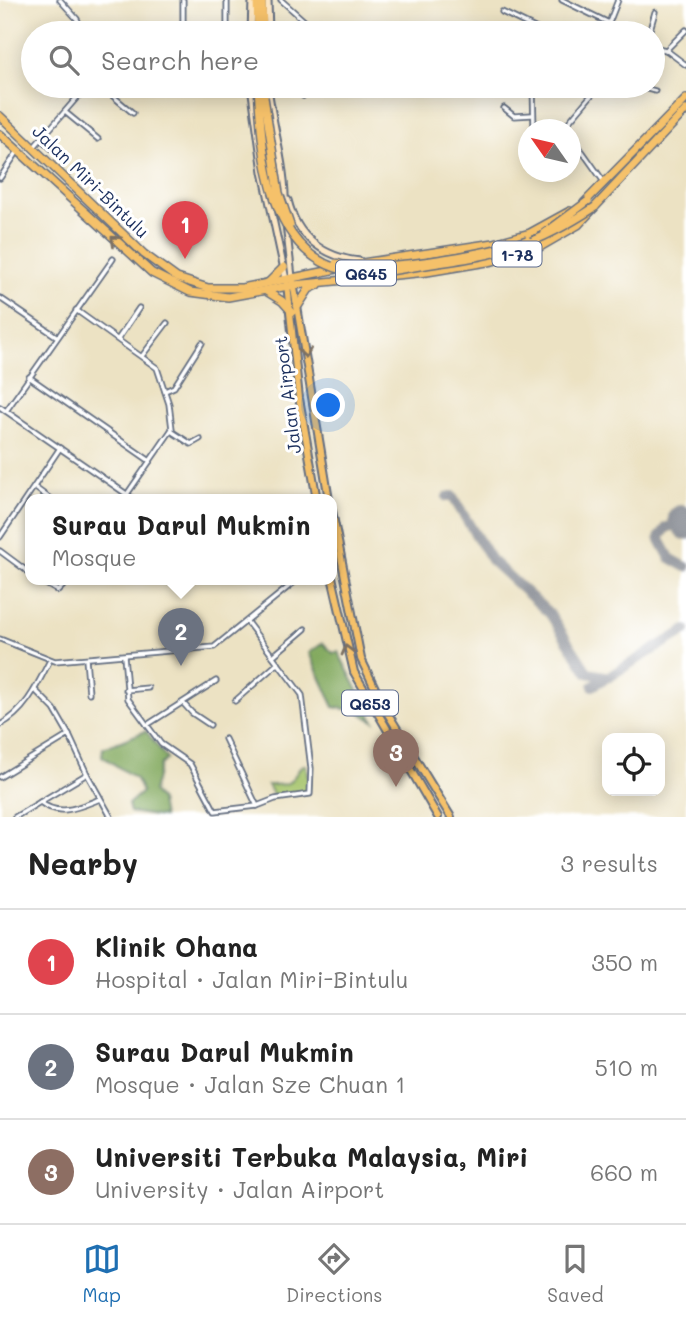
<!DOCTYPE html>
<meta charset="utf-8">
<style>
:root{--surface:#fff;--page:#f6f6f6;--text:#222;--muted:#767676;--line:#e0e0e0;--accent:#1f6fb2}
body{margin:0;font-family:Mali,sans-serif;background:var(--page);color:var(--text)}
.controls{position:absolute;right:21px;bottom:21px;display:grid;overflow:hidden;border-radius:14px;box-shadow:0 4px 18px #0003}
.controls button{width:63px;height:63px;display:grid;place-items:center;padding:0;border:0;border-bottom:2px solid var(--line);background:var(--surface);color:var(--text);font:35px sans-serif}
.compass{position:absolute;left:518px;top:119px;width:63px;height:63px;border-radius:50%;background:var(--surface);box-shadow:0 4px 18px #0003;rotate:304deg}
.you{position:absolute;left:329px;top:406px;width:24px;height:24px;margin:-18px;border:5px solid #fff;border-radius:50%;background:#1a73e8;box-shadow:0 0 0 10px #1a73e833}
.badge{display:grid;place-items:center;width:46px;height:46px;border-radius:50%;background:var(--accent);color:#fff;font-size:23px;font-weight:700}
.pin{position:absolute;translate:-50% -58px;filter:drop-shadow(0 2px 4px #0008)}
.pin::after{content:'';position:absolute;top:37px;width:24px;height:21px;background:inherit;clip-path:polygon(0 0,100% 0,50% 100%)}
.popup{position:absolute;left:25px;top:494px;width:312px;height:91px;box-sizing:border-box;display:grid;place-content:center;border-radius:14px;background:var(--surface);filter:drop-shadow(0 2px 5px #0005);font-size:23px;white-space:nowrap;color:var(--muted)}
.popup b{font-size:26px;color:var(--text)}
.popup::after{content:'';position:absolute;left:50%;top:100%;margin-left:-14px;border:14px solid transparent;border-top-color:var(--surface)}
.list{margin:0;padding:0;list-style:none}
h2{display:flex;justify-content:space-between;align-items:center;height:91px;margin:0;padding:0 28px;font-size:30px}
h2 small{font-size:23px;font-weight:400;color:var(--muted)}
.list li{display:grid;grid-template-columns:46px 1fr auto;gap:21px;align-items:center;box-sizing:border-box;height:105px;padding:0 28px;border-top:2px solid var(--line)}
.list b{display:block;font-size:26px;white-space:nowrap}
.list p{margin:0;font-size:23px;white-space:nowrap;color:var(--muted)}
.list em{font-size:23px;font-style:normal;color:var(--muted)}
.icon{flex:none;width:38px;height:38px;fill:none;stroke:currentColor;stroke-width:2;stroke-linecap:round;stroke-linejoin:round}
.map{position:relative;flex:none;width:686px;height:817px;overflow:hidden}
.search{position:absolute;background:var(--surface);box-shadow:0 4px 18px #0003;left:21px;right:21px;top:21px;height:77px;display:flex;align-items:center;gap:18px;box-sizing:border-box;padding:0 24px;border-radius:38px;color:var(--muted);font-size:26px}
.sheet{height:406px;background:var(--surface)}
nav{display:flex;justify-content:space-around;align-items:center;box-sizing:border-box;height:98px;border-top:2px solid var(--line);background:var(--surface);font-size:19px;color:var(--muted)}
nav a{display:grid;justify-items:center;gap:4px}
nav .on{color:var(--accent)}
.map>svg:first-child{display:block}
.green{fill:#a6c46c;stroke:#607a65;stroke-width:2}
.forest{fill:#84aa60;stroke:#506c5f;stroke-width:2}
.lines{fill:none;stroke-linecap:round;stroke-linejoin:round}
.taxiway{stroke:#848890;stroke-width:10}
.runway{stroke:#848890;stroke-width:26}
.street-casing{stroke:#646e81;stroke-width:7}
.secondary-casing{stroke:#646e81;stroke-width:9}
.primary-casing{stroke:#646e81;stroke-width:10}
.highway-casing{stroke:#646e81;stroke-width:10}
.street{stroke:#fff;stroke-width:3.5}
.secondary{stroke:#fbe6c4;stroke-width:5}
.primary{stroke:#f5c16b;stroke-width:6}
.highway{stroke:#f5c16b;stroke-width:7}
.highway-bridge-casing{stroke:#646e81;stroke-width:10;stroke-linecap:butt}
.highway-bridge{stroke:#f5c16b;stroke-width:7}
.oneway{stroke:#7d7164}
.labels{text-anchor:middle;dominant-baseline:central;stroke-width:6;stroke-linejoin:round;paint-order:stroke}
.shield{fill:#fff;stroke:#5f6d8e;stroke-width:2}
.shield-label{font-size:16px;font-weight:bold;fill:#1b2f5e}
.street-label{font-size:18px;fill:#1b2f5e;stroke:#fff}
</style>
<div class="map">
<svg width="686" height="817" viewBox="0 0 686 817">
<rect width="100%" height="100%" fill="#fff"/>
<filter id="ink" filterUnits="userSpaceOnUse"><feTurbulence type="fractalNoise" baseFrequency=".0143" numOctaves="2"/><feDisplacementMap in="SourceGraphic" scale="14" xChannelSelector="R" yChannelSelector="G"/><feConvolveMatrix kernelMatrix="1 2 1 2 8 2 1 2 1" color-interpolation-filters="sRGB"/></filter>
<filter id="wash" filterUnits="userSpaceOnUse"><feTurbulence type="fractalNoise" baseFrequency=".00686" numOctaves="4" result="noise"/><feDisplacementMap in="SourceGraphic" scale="28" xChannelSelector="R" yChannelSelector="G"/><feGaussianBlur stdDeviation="1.57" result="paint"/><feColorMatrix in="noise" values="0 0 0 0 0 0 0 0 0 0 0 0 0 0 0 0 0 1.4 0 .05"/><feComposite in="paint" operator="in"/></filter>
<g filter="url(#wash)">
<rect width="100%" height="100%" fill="#ece2c3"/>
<path class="green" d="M306 765 309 784 306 792 274 796 268 785C289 785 289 786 301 766Z"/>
<g class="forest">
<polygon points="323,643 333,653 338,652 374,721 357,711 334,707 309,653"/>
<polygon points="146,731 167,759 160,765 153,792 160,801 163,817 130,812 128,804 142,792 136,779 102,756 103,748"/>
</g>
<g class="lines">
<g class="taxiway">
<polyline points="447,497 452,496 491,560 550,614 588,673 610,677"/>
<polyline points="686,525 667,527 659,538 670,558 686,567"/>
<polyline points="593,686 686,630"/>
</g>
<polyline class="runway" points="681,518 686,527"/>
</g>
</g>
<g filter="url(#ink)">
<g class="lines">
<g class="street-casing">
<g id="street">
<polyline points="60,0 77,19 84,33"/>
<polyline points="183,0 183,33"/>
<polyline points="281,0 318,33"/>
<polyline points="562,0 609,23"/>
<polyline points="502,12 545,33"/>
<polyline points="227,33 227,0"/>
<polyline points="605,33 618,0"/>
<polyline points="649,33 655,12"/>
<polyline points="653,47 666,50 686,65"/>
<polyline points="666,50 686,30"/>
<polyline points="101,86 133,113"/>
<polyline points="533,86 534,130"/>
<polyline points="636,86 655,91"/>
<polyline points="303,96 311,86"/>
<polyline points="504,108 514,116 532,115"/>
<polyline points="65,112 98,139"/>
<polyline points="562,130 599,86"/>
<polyline points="570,134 604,182"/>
<polyline points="42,140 64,160"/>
<polyline points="34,147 87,86"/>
<polyline points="0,178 18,151"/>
<polyline points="0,298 56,336"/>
<polyline points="76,310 157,368 169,404 172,429 123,500"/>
<polyline points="118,339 139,308"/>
<polyline points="142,356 167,323"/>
<polyline points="29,377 150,461"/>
<polyline points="165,391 174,387 202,343"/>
<polyline points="0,407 135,500"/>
<polyline points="6,411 113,259"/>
<polyline points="171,431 191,444 200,439"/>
<polyline points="34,487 52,500"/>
<polyline points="0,537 60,448"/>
<polyline points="0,551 31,574"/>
<polyline points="39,580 58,591 69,580"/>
<polyline points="0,639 55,661 214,647 297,580"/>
<polyline points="124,656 128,699 147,725 216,681"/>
<polyline points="273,656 305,629"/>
<polyline points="86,659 89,693"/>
<polyline points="126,690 148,688"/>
<polyline points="235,701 278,663"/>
<polyline points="183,703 192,713 210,725"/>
<path d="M0 725C25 712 37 686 49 662"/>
<polyline points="147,725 161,744 190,764 215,811 257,806 275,799 310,794 311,768 302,695 247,622"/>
<polyline points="225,739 257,806"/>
<polyline points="87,774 111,817"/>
<polyline points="0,777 69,735 54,709 35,690"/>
<path d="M40 802C59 817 77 808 100 799"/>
<polyline points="15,817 87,774 69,735"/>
</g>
</g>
<g class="secondary-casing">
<g id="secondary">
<polyline points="268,0 269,33"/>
<polyline points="251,33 252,0"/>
<polyline points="251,86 263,172 286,279"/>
<path d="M268 86C272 124 287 170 285 207"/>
<path d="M288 200C297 237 323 257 360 261"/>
<polyline points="286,224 292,277"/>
</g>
</g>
<g class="primary-casing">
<g id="primary">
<polyline points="293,282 329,500"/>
<polyline points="287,284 299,398 317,500"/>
<polyline points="332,511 361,659 385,709 451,817"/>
<polyline points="332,552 337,541"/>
<polyline points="332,577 354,672 438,817"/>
</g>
</g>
<g class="highway-casing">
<g id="highway">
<polyline points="257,0 258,33"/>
<polyline points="262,0 263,33"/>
<polyline points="0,116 144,254 177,278 208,288 242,288 342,268"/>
<polyline points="0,134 152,273 190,292 228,297 294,285 427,272 493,261 540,247 578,225 686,110"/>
<polyline points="584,203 686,99"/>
<polyline points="356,264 494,243 530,233 570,211"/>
<polyline points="269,282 284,267"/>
<polyline points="266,291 282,301 292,312"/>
<polyline points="298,306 309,289 318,285"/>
</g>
</g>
<use href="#street" class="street"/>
<use href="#secondary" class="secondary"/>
<use href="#primary" class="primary"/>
<use href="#highway" class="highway"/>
<g class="highway-bridge-casing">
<g id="highway-bridge">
<path d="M258 86C262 151 267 256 348 271 375 276 405 268 432 264 504 253 533 248 595 207"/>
<polyline points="264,97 279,193 290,225"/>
<polyline points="545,233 588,201"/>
<path d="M336 263C373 274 490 254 527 240"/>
</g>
</g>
<use href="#highway-bridge" class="highway-bridge"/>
</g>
<defs><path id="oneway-chevron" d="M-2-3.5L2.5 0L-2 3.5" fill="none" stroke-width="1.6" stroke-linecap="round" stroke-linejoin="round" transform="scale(1.75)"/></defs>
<g class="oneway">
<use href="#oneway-chevron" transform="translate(115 240) rotate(-138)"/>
<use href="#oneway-chevron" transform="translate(305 353) rotate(82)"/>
<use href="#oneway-chevron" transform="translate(347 650) rotate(-105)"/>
</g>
</g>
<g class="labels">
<g class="shield">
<rect x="492.5" y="241.5" width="49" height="25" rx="5"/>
<rect x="336" y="260.5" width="60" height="25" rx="5"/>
<rect x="342" y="690.5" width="56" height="25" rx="5"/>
</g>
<g class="shield-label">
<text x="517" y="254">1-78</text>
<text x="366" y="273">Q645</text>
<text x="370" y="703">Q653</text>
</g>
<g class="street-label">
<text transform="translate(91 181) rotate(44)">Jalan Miri-Bintulu</text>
<text transform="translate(287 395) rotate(-97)">Jalan Airport</text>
</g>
</g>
</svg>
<div class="controls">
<button><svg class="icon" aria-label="locate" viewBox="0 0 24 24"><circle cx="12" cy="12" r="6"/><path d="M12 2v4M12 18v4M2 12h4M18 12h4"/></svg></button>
</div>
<svg class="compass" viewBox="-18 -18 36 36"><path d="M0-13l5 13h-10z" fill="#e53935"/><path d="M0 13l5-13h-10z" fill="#767676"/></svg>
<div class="you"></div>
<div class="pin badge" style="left:185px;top:259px;background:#e0444e">1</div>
<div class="pin badge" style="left:181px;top:666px;background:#6b7280">2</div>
<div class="popup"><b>Surau Darul Mukmin</b>Mosque</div>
<div class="pin badge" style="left:396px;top:787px;background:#8d6e63">3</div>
<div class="search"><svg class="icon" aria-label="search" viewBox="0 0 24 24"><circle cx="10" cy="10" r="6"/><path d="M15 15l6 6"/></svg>Search here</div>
</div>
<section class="sheet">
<h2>Nearby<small>3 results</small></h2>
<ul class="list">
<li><span class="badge" style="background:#e0444e">1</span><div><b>Klinik Ohana</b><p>Hospital · Jalan Miri-Bintulu</p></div><em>350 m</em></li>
<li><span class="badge" style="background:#6b7280">2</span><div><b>Surau Darul Mukmin</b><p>Mosque · Jalan Sze Chuan 1</p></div><em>510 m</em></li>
<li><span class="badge" style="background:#8d6e63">3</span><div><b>Universiti Terbuka Malaysia, Miri</b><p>University · Jalan Airport</p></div><em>660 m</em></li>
</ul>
</section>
<nav>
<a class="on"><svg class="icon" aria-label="map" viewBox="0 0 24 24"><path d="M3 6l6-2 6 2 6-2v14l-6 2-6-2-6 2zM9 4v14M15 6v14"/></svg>Map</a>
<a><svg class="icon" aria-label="directions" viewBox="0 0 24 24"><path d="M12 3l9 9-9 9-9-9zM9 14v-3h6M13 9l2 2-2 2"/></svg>Directions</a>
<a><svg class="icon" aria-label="saved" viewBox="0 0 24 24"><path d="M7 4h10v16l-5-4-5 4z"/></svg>Saved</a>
</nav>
